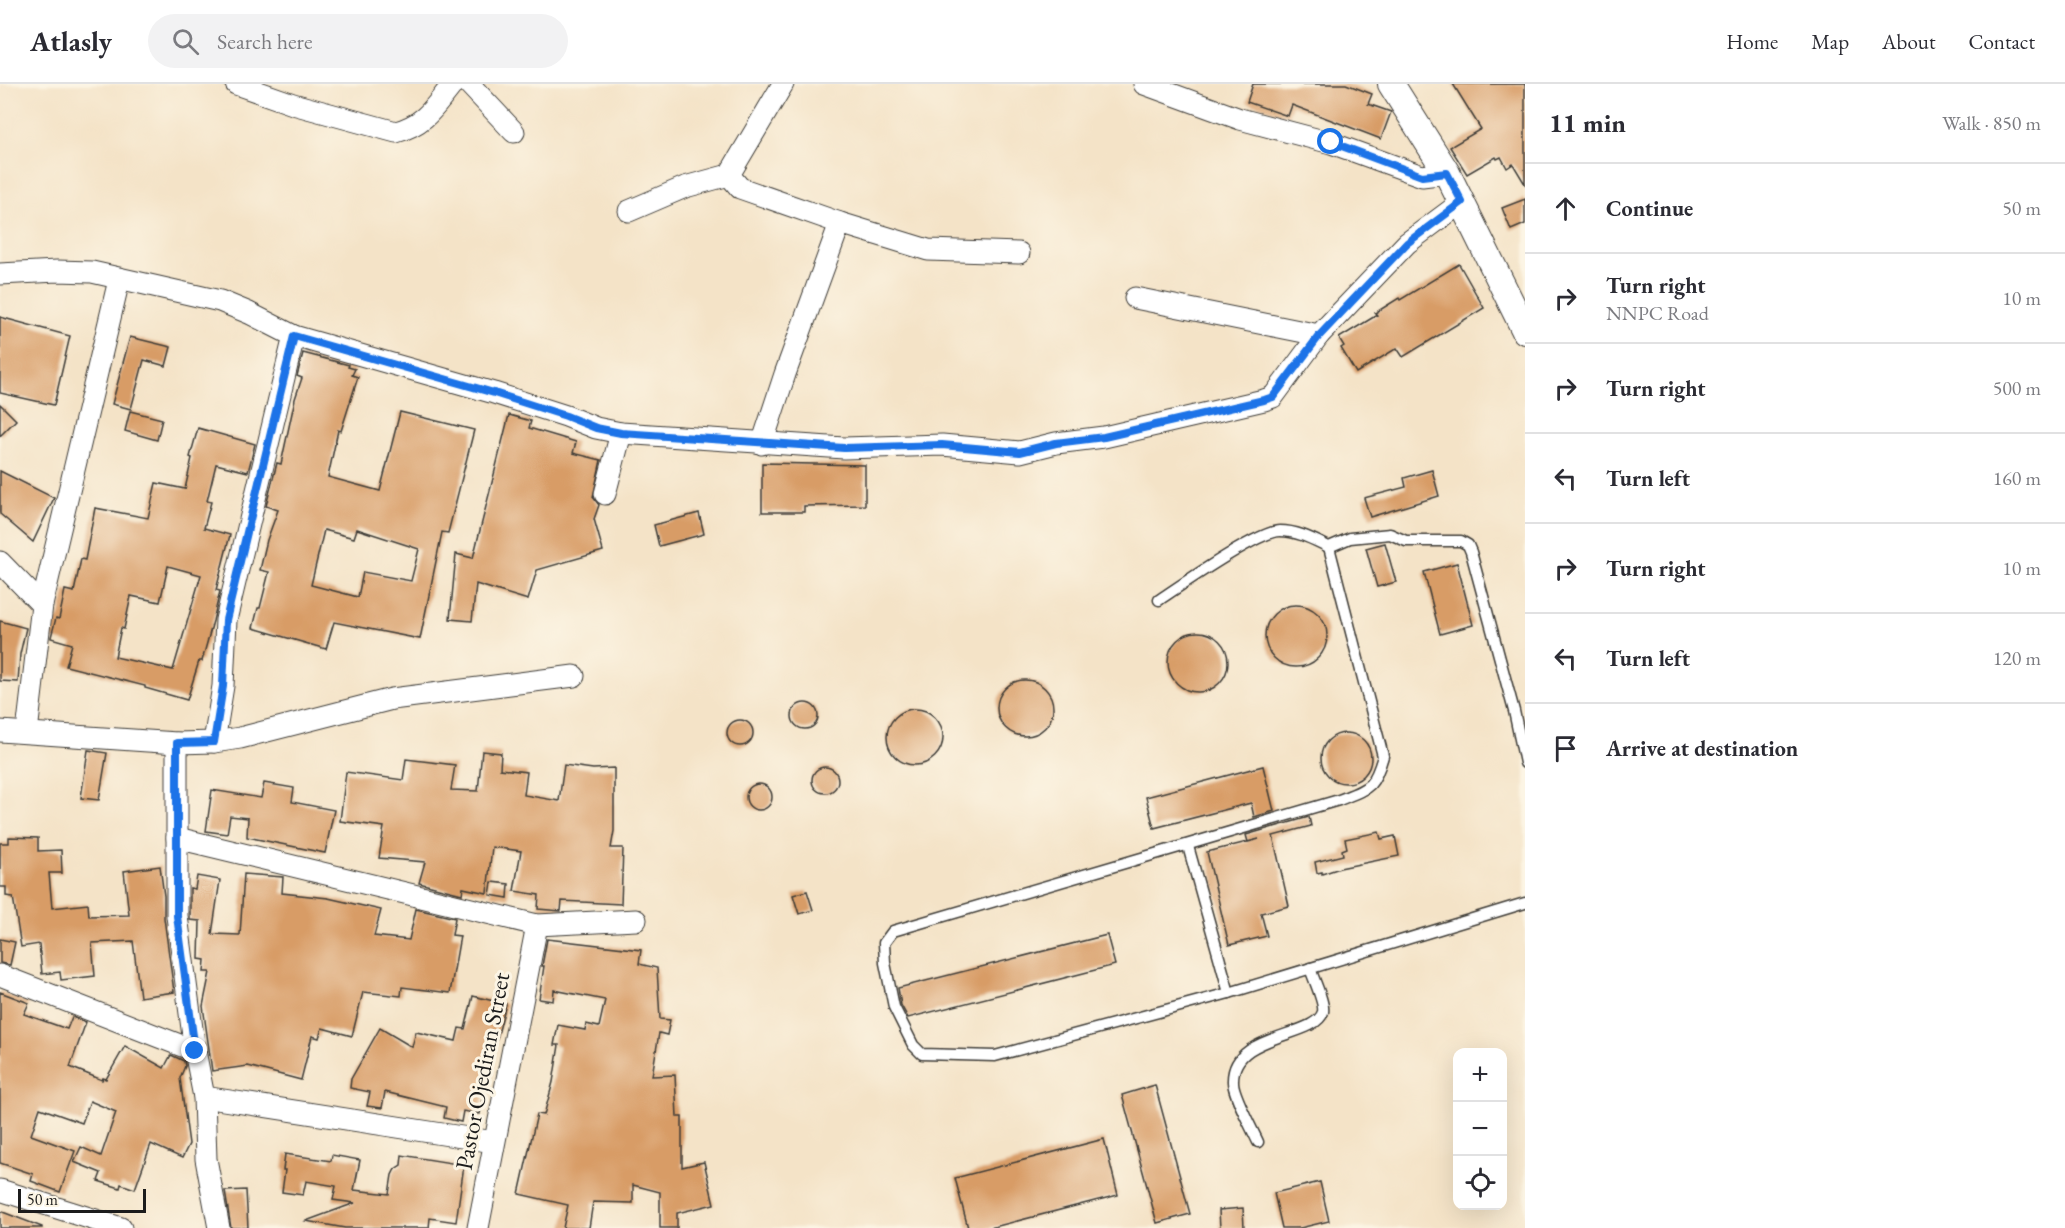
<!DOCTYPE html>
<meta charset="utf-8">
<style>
:root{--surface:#fff;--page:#f2f2f3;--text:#2b2b33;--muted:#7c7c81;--line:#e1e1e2}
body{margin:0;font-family:"EB Garamond",serif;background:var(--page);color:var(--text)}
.controls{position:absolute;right:18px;bottom:18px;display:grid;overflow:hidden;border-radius:12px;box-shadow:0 6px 24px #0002}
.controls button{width:54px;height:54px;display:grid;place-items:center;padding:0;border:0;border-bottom:2px solid var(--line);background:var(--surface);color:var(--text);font:30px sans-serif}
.scale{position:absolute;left:18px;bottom:15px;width:128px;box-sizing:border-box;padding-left:6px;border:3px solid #1c1c1c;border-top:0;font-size:16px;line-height:21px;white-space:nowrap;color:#1c1c1c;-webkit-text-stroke:4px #fcf5e5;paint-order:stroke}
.stop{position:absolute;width:18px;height:18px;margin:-14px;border:4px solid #1a73e8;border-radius:50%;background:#fff}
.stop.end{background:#1a73e8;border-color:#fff;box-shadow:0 2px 6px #0008}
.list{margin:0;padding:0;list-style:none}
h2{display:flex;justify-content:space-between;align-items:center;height:78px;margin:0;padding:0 24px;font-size:26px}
h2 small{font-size:20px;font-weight:400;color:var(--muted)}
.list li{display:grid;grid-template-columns:39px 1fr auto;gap:18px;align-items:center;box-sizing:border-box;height:90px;padding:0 24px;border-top:2px solid var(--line)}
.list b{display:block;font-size:22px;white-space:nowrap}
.list p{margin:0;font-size:20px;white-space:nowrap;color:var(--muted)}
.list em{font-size:20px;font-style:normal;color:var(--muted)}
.icon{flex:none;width:33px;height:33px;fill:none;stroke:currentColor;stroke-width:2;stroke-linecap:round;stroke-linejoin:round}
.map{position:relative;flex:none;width:1525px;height:1144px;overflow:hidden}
header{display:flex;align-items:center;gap:36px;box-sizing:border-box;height:84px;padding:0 30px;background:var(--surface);border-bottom:2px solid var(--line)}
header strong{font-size:28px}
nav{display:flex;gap:33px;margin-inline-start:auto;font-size:21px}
.search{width:420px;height:54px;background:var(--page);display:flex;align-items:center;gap:15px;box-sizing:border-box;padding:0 21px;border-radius:33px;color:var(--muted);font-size:22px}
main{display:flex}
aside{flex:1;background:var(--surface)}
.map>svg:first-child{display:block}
.building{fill:#d89c66;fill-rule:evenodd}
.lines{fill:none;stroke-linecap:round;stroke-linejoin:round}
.service-casing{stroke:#3c3a36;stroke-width:13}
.minor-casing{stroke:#3c3a36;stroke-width:23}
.tertiary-casing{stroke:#3c3a36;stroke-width:28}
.service{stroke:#fff;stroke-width:10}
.minor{stroke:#fff;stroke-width:21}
.tertiary{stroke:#fff;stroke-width:26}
.route{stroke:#1a73e8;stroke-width:8}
.labels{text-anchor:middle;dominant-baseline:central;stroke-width:6;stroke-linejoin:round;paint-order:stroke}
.street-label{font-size:24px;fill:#1c1c1c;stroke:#fcf5e5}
</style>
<header>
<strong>Atlasly</strong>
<div class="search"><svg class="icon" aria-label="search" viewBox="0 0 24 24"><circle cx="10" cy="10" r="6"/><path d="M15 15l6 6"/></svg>Search here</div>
<nav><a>Home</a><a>Map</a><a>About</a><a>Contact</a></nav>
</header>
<main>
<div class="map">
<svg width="1525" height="1144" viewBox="0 0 1525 1144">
<rect width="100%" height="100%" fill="#fcf5e5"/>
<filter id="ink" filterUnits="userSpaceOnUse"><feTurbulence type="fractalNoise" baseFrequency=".0167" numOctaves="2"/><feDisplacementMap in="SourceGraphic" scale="12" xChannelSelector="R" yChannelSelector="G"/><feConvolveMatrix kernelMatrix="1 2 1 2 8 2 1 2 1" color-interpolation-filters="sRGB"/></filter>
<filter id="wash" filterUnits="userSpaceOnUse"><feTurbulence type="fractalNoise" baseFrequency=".008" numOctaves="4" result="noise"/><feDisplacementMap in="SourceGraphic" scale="24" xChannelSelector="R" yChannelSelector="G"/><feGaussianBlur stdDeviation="1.35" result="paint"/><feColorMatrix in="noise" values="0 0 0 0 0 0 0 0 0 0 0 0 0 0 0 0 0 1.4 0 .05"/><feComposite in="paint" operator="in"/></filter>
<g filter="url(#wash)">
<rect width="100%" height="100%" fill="#f4e3c7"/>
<g id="blocks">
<g class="building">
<polygon points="1253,0 1346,0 1372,10 1368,20 1391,28 1381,55 1292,21 1288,32 1247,18"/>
<polygon points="1453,0 1525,0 1525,100 1513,80 1507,84 1501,73 1497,75 1496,73 1467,90 1450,63 1481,45"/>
<polygon points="1525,115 1525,140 1511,146 1502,124"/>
<polygon points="1459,180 1484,224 1403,273 1397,264 1356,289 1341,264 1344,262 1339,254 1377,231 1375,229 1399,214 1400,216"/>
<polygon points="0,233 70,252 54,321 0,309"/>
<polygon points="130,253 171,263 166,282 144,276 131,325 112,320"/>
<path d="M303 269 349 281 348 283 355 285 352 291 358 293 341 347 338 346 328 393 380 407 400 328 474 346 448 449 442 448 420 555 334 538 326 565 253 544 258 524H260L269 488 260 486 267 456 278 426 266 422 277 379 281 380 295 315 302 294 297 292ZM357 445 419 465 411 497 363 488 358 513 311 501 324 446 354 454Z"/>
<polygon points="0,320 16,336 0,352"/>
<polygon points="130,327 162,335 157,356 125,347"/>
<polygon points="509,331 531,337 529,344 576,358 573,369 601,376 593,413 599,421 594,435 603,467 537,486 528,516 476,500 472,537 450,535 456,470 473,474"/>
<path d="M198 344 255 360 248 388 216 380 207 417 211 418 204 444 230 451 216 506 220 507 213 537 202 577H199L187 616 145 604V602L66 582 72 560 51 554V553L56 534 59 535 65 506 74 508 81 475 85 476 95 424 148 434 156 399 185 405 192 374 190 373ZM168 482 201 491 173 586 115 573 121 544 124 545 131 512 160 518Z"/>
<polygon points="762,379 865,381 865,421 804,422 804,428 762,428"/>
<polygon points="1432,386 1439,412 1370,433 1364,414 1406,403 1404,394"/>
<polygon points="0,387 54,414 33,458 0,430"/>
<polygon points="699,429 704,450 659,462 654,441"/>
<polygon points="1385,459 1396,498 1377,503 1366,464"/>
<polygon points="1457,479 1473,541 1440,550 1424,488"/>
<circle cx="1296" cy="552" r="31"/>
<polygon points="0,537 26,544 20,570 18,598 0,597"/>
<circle cx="1198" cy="578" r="30"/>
<circle cx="1025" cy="624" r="28"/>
<circle cx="805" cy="632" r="13"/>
<circle cx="915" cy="653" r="28"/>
<circle cx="740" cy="649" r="13"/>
<circle cx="1346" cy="674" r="25"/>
<polygon points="88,666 107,669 99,716 81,714"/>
<polygon points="482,667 501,669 500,685 527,688 524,711 559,717 564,681 593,685 614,684 614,747 611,764 623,764 621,820 562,817 561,827 538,825 539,811 514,807 521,767 492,763 487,809 463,804 462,810 419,799 425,778 379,774 384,743 340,737 346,688 403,696 406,675 439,679 455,681 451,706 478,707"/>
<polygon points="1263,682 1274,727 1254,733 1251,719 1154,744 1146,713"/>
<circle cx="825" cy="696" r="13"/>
<polygon points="264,699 294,704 292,718 334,726 325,769 247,753 248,734 230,732 227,750 206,747 212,706 261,714"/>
<circle cx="759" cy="713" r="13"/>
<polygon points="1309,733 1311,742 1273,752 1289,822 1261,829 1267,852 1229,861 1207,768 1259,755 1248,758 1246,751"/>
<polygon points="1379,748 1381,755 1395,752 1399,772 1340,784 1322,790 1322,788 1317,789 1315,778 1343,771 1342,766 1347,764 1345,755"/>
<polygon points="9,753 38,754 38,767 61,766 62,789 49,789 52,824 88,820 89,832 129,831 124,787 160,782 164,812 164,834 174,908 140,913 133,857 92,859 95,892 61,896 60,888 42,890 39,860 21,863 13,813 6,812 6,803 0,803 0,759 9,759"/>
<polygon points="244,790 283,793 282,809 328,814 381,826 374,852 409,856 416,825 455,834 452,851 460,852 450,909 402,903 401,912 363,908 352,952 322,944 319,954 312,952 301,996 248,982 212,987 203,922 210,888 204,888 205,876 199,875 200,837 190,836 190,804 195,805 197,792 220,796 212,850 240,851"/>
<polygon points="492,798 509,800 508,814 490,811"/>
<polygon points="807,807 813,826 799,830 793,811"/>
<polygon points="1107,851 1115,881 908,934 901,921 898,904"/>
<polygon points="0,855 15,858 10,881 0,879"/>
<polygon points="547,855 641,866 639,880 657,884 660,935 670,936 667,951 659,949 652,992 675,991 677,1033 682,1033 682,1083 704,1078 714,1120 677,1129 677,1144 660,1144 660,1108 633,1101 633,1119 593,1118 589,1144 563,1144 568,1121 519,1110 537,1030 544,1031 553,998 559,961 554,961 558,941 585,946 586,940 599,943 605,916 554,906 553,917 539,915 544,882 542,882"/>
<polygon points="0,908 29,919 24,930 67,945 72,933 86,938 70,983 102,996 103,994 106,995 125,962 164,984 171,971 184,977 185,982 180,994 189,1060 182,1074 151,1060 135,1105 121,1100 120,1104 98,1097 101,1089 74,1078 81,1063 101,1072 116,1028 90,1017 82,1039 40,1024 31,1051 75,1067 60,1108 31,1097 33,1090 0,1079"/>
<polygon points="473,912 506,920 488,988 480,1030 463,1027 461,1038 444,1034 446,1023 385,1008 382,1024 367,1022 370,1008 350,1004 351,995 380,944 412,963 416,948 456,957 459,944 465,945"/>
<polygon points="1155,1001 1190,1130 1157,1139 1122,1011"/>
<polygon points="1104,1055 1118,1111 990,1144 968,1144 955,1094"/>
<polygon points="285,1070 331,1077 332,1071 360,1076 354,1106 389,1110 392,1091 395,1085 401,1081 402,1071 464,1081 456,1138 430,1134 429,1144 345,1144 306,1137 355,1119 333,1116 336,1102 306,1097 303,1111 282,1108 285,1086 283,1086"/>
<polygon points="1320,1098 1329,1137 1300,1144 1282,1144 1274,1109"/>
<polygon points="246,1106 248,1144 231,1144 225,1107"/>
<polygon points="1243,1124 1244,1144 1220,1144 1219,1126"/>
<polygon points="0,1127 42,1143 42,1144 0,1144"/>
</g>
</g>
</g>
<g filter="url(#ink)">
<use href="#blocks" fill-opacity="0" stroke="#3c3a36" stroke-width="1.5"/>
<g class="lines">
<g class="service-casing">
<g id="service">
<path d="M1329 463 1383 672C1374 704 1369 704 1339 716L893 847 884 859 885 879 894 923 913 961 922 970 995 972 1229 909 1525 819"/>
<path d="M1159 516C1180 502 1258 447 1280 447 1298 447 1314 456 1329 463L1350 454 1390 450 1406 457H1461L1468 461 1471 468 1514 627 1525 679"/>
<polyline points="1188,762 1229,909"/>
<path d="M1258 1058C1252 1045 1233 1010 1233 998 1231 948 1315 955 1323 928 1325 919 1313 894 1310 884"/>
</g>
</g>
<g class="minor-casing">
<g id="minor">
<path d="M236 0 293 20 396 48C426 40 434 23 453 0"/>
<polyline points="469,0 514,48"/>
<polyline points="783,0 729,91 740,104 840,139 928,166 1019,169"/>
<polyline points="1144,0 1240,35 1331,59 1422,92 1447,89"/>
<polyline points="629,127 685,103 729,91"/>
<polyline points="0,190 57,187 92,188 220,217 249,229 294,252 494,309 566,332 596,344 621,349 844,364 942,361 1020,368 1056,359 1104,353 1264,316 1273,313 1319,251"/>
<polyline points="1135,214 1319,251 1407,159 1462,118"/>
<polyline points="762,360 785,290 840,139"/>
<polyline points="605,410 621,349"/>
<polyline points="0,478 42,521"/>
<polyline points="0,647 177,659 214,658 240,654 392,615 574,592"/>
<polyline points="27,648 42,521 119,196"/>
<polyline points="214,658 223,602 226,536 294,252"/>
<polyline points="177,659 177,832 195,967 204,1013 206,1075 219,1144"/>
<polyline points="177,754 537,841 636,836"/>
<polyline points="0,891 195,967"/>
<polyline points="204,1013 494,1058"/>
<polyline points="0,1106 121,1144"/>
<polyline points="478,1144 537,841"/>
</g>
</g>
<g class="tertiary-casing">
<polyline id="tertiary" points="1391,0 1447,89 1525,247"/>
</g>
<use href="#service" class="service"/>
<use href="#minor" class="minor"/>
<use href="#tertiary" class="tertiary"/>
</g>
</g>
<g class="lines" filter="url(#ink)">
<polyline class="route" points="195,967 177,832 177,659 214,658 223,602 226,536 294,252 494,309 566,332 596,344 621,349 844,364 942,361 1020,368 1056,359 1104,353 1264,316 1273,313 1319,252 1407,159 1462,118 1447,89 1422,92 1331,58"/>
</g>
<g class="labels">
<g class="street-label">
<text transform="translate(482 987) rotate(-79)">Pastor Ojediran Street</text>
</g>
</g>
</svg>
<div class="controls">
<button>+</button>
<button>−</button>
<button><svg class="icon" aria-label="locate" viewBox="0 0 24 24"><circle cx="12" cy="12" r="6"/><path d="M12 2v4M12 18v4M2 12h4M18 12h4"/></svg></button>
</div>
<div class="scale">50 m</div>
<div class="stop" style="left:1331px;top:58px"></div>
<div class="stop end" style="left:195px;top:967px"></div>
</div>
<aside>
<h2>11 min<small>Walk · 850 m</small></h2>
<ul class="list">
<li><svg class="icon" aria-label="ahead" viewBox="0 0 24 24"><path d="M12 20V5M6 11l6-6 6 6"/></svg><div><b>Continue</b></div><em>50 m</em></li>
<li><svg class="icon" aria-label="right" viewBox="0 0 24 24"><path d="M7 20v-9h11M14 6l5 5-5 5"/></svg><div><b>Turn right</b><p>NNPC Road</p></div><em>10 m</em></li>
<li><svg class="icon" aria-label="right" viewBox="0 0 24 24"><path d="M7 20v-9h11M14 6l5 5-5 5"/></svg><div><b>Turn right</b></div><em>500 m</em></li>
<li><svg class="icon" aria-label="left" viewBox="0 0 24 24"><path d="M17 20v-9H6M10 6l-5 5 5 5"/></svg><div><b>Turn left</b></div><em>160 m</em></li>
<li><svg class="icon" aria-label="right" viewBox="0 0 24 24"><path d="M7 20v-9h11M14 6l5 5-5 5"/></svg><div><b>Turn right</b></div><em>10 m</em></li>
<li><svg class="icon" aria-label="left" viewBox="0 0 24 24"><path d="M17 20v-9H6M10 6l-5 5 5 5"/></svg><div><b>Turn left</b></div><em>120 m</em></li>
<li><svg class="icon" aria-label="arrive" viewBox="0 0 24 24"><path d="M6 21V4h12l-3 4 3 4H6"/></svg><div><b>Arrive at destination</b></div></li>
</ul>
</aside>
</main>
